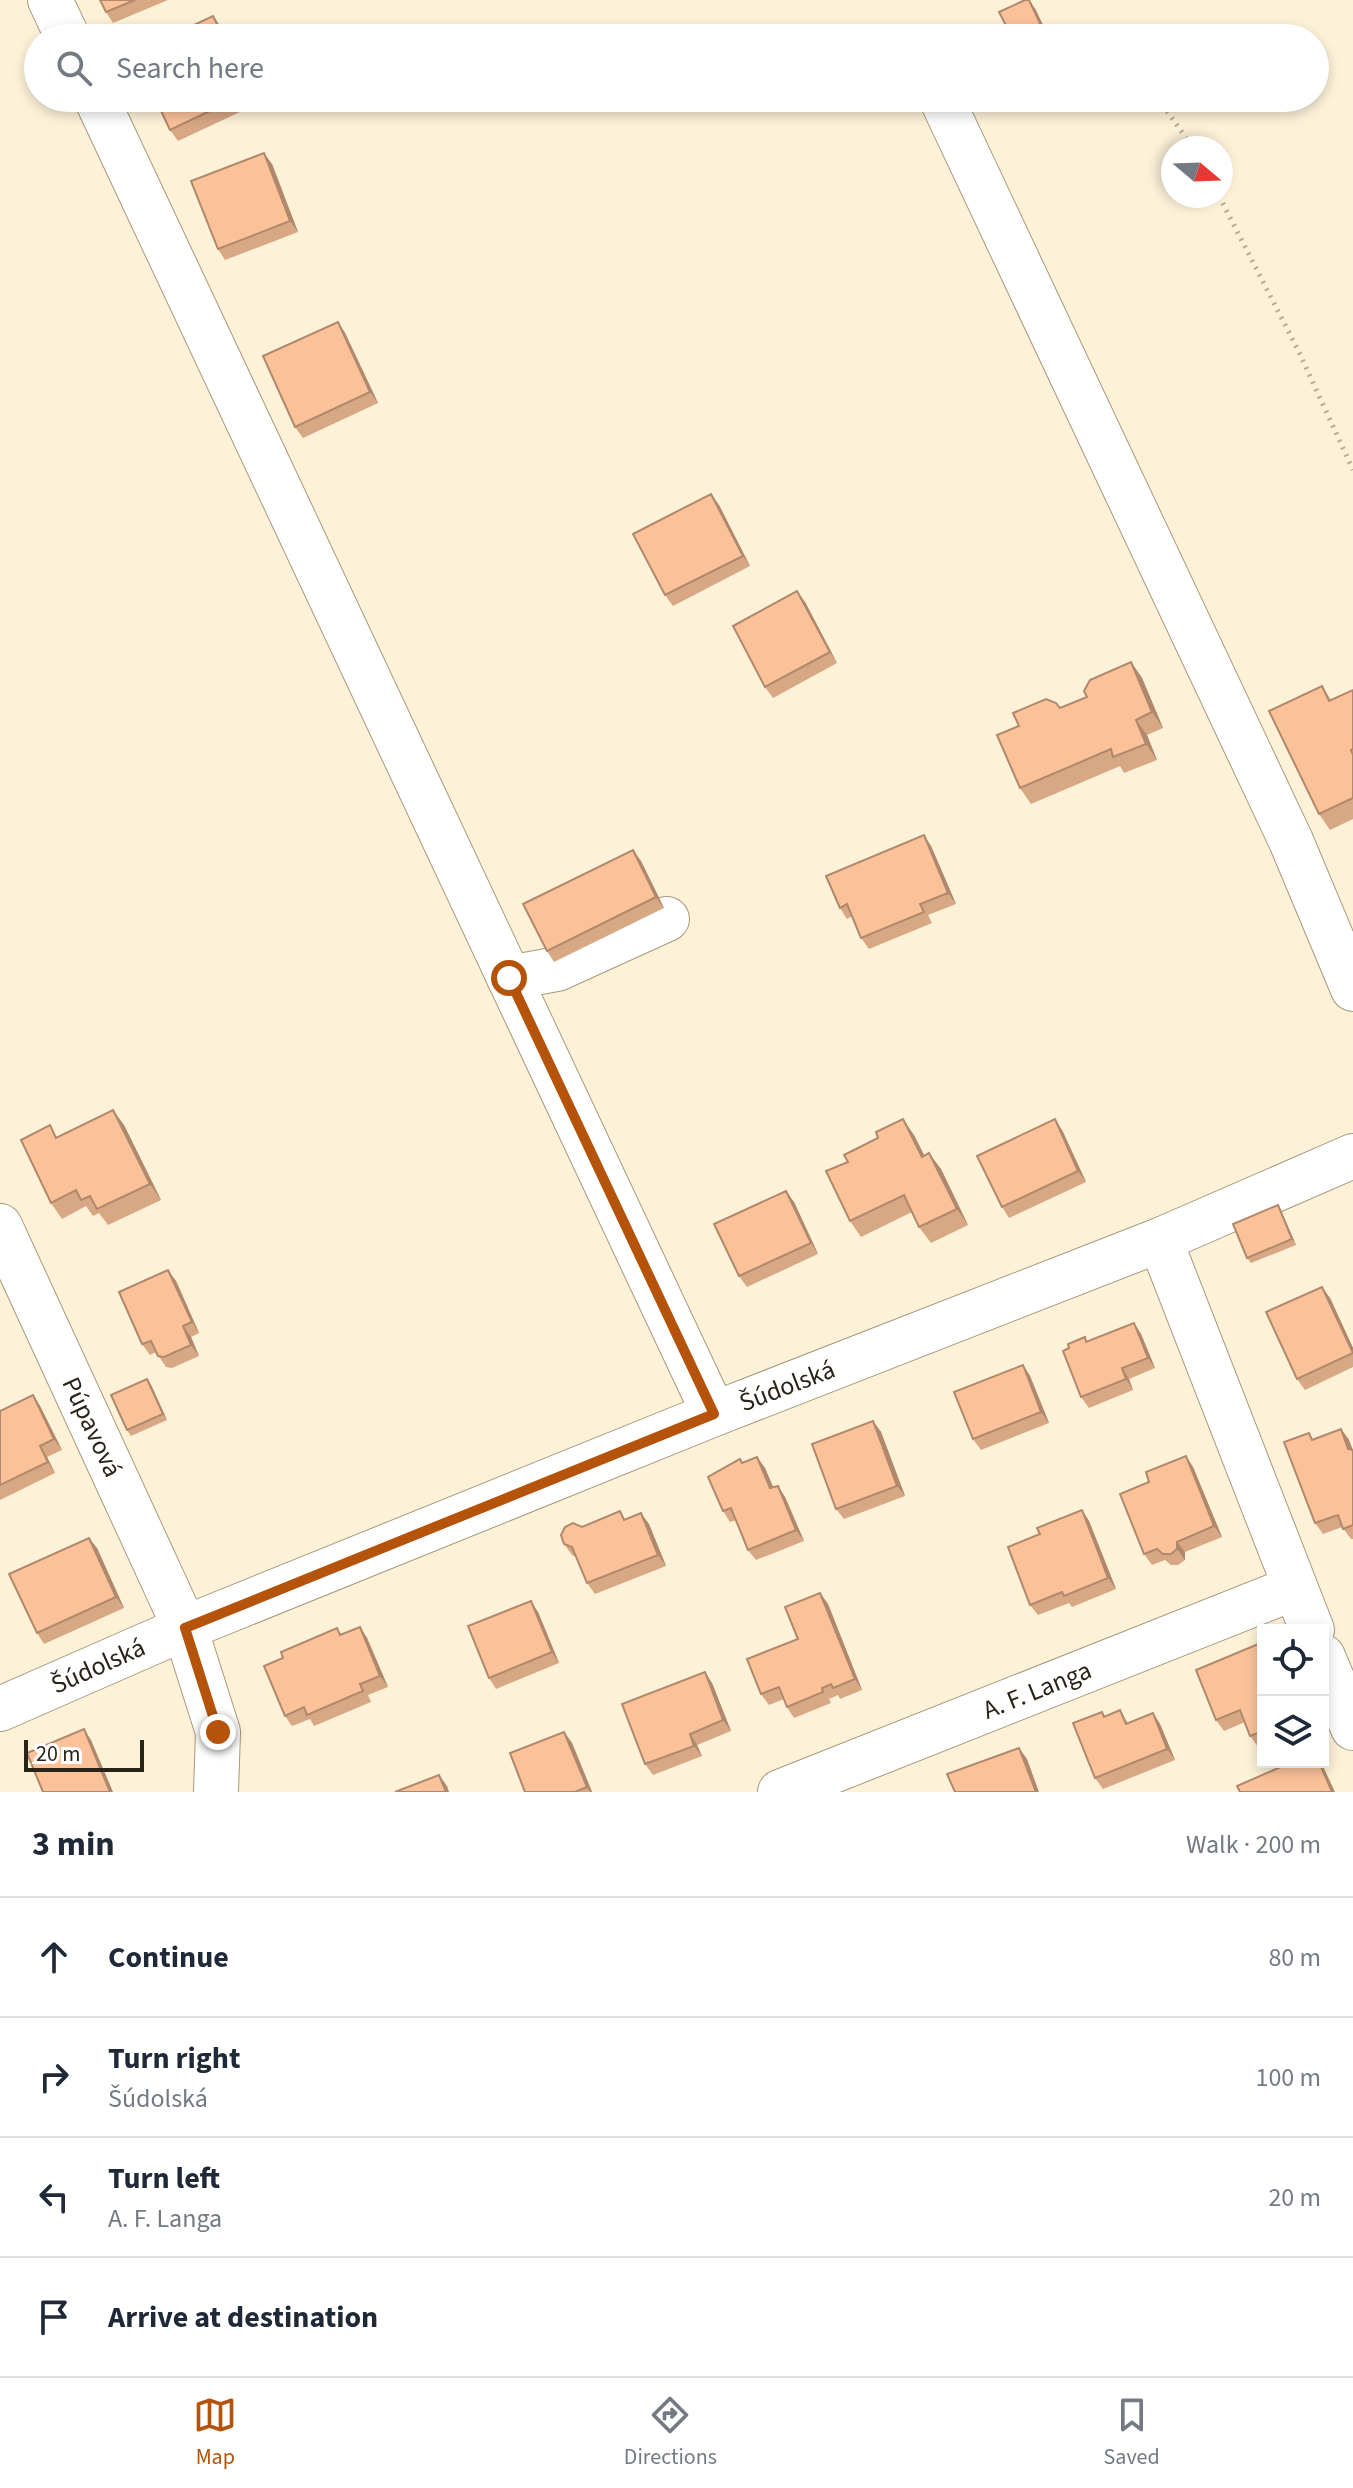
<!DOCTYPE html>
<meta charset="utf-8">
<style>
:root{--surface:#fff;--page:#f6f6f7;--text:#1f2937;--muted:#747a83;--line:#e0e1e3;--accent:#b45309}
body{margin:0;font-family:"Source Sans 3",sans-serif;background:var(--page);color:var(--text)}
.controls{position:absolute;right:24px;bottom:24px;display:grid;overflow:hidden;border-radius:0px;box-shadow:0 4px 12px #0003}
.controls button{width:72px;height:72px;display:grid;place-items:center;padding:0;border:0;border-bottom:2px solid var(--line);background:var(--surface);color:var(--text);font:40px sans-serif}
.compass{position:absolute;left:1161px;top:136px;width:72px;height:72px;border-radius:50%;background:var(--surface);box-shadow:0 4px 12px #0003;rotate:109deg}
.scale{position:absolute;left:24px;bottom:20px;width:120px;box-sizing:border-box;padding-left:8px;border:4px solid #292418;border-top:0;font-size:22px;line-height:28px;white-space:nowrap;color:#292418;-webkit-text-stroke:6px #fff;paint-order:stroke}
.stop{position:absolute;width:24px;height:24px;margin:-18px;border:6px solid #b45309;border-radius:50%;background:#fff}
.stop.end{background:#b45309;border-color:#fff;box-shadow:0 2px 8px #0008}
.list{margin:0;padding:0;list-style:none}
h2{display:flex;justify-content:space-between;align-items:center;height:104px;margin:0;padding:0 32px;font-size:34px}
h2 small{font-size:26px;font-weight:400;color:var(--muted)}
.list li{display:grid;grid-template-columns:52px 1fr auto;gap:24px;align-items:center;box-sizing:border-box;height:120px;padding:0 32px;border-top:2px solid var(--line)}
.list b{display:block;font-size:30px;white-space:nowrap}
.list p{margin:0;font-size:26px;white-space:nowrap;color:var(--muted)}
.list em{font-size:26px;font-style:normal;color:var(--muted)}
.icon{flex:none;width:44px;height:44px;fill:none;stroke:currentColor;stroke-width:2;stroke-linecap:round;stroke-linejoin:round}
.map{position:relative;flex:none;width:1353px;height:1792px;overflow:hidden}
.search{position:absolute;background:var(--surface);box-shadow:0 4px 12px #0003;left:24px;right:24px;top:24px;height:88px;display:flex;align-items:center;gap:20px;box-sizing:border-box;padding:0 28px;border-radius:44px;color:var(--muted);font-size:30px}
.sheet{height:584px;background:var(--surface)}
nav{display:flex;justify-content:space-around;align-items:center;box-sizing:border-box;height:112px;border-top:2px solid var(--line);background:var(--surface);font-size:22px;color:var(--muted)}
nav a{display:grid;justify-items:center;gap:4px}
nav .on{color:var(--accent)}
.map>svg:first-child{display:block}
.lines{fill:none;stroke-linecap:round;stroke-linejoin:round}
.minor-casing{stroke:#a6997c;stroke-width:46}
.path{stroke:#b6ac97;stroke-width:5;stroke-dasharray:2 6;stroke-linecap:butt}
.minor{stroke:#fff;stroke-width:44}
.wall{fill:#d8a784}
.shaded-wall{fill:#b0886c}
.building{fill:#fbc29a;stroke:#b0886c;stroke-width:2}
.route{stroke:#b45309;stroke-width:10}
.labels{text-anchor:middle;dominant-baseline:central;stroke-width:6;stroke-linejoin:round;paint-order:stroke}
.street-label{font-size:26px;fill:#292418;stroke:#fff}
</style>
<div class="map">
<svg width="1353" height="1792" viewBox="0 0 1353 1792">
<rect width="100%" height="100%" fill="#fdf1d8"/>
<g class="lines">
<g class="minor-casing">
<g id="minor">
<polyline points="50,0 68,38"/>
<polyline points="96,98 714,1414"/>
<polyline points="941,98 1291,841 1353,989"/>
<polyline points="509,978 557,969 667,919"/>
<polyline points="0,1226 185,1628 218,1732 216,1792"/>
<polyline points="1160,1240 1312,1630"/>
<polyline points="1323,1657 1353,1728"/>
<polyline points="0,1709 185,1628 714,1414 1160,1240 1353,1156"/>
<polyline points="780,1792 1294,1588"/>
</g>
</g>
<g class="path">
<polyline points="1158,98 1193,148"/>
<polyline points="1219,196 1298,350 1353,470"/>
</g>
<use href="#minor" class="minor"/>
</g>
<g class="wall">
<polygon points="100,0 168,0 113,23 106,12"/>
<polygon points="155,98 254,98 257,104 178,141 170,130"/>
<polygon points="981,98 1010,98 988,109"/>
<polygon points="1028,98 1062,98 1037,111"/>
<polygon points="272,164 298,232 225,260 218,249"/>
<polygon points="338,322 345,333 378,403 303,438 295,427"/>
<polygon points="719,505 750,566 673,606 665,595"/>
<polygon points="805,602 837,663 773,698 765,687"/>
<polygon points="1131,662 1142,678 1163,728 1147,735 1157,760 1124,773 1120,766 1031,804 1020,788 1087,697"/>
<polygon points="1322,686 1331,700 1353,690 1353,819 1330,830 1319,814"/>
<polygon points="931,846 956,904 928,915 932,923 869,949 861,938 852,916 847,919 840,908"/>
<polygon points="641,861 664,908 554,962 547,951"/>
<polygon points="124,1125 161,1200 108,1225 99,1213 93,1216 86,1206 62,1219 51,1203 58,1137"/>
<polygon points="1062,1130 1086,1182 1009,1218 1002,1207"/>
<polygon points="914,1135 924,1155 941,1169 968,1225 931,1243 919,1227 912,1212 861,1237 850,1221"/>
<polygon points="794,1202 818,1254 747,1287 739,1276"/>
<polygon points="1278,1205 1281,1211 1296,1245 1251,1263 1247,1258"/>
<polygon points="176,1281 199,1333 191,1337 199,1356 172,1368 166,1367 156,1352 150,1355 142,1344"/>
<polygon points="1330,1298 1353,1348 1353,1367 1305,1390 1297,1379"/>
<polygon points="1134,1323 1141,1334 1155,1368 1129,1379 1133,1390 1089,1408 1081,1397 1088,1341"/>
<polygon points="1023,1365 1030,1376 1049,1423 981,1450 973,1439"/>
<polygon points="147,1379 151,1385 167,1420 131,1436 127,1430"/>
<polygon points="33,1395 40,1406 62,1450 47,1457 55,1473 0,1500 0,1411"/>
<polygon points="873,1421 881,1432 905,1496 844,1519 836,1509"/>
<polygon points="1341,1429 1349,1440 1353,1450 1353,1539 1351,1539 1342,1527 1323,1534 1315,1523 1313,1439"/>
<polygon points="757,1457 765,1468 773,1487 778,1486 785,1497 804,1541 756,1560 748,1550 736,1520 730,1522 723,1511 743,1463"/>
<polygon points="1193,1467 1222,1537 1185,1552 1185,1560 1178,1565 1171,1565 1165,1560 1152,1565 1144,1554"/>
<polygon points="1082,1510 1089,1521 1116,1589 1072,1607 1069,1603 1038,1615 1030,1605 1040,1534"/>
<polygon points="626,1519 649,1524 666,1566 595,1594 587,1583 576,1557 572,1555 564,1544 582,1527"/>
<polygon points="97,1548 124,1608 44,1644 37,1633"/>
<polygon points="820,1593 828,1604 862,1690 840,1699 838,1695 829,1699 831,1703 794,1718 787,1707 784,1699 769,1705 761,1694 798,1639"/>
<polygon points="538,1612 559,1663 496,1689 489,1678"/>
<polygon points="360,1627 367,1638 388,1687 368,1695 371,1702 314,1726 310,1719 292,1726 285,1716 341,1635"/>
<polygon points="1263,1642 1263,1745 1258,1747 1250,1736 1245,1722 1224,1731 1216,1720"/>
<polygon points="712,1683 731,1731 697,1745 702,1756 653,1775 645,1764"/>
<polygon points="1120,1710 1128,1723 1153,1713 1160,1724 1175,1760 1103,1789 1095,1778 1102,1712 1105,1716"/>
<polygon points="564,1732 572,1743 592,1792 525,1792"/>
</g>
<g class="shaded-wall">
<polygon points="1029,0 1036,10 1049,38 1047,38"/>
<polygon points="213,16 221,27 226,38 224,38"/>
<polygon points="264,153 272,164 298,232 290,221"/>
<polygon points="338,322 345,333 378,403 370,392"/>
<polygon points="711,494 719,505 750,566 743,556"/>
<polygon points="797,591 805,602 837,663 830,652"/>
<polygon points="1131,662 1142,678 1163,728 1152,712"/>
<polygon points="1136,720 1147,735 1157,760 1146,744"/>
<polygon points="924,835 931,846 956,904 948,893"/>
<polygon points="633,850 641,861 664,908 656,897"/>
<polygon points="113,1110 124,1125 161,1200 150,1184"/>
<polygon points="903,1119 914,1135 933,1173 922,1157"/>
<polygon points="1055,1119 1062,1130 1086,1182 1078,1171"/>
<polygon points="929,1153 941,1169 968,1225 957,1209"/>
<polygon points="786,1191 794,1202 818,1254 811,1243"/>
<polygon points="1278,1205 1281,1211 1296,1245 1292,1239"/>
<polygon points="168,1270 176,1281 199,1333 192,1322"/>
<polygon points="1322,1287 1330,1298 1353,1348 1353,1353"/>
<polygon points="1134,1323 1141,1334 1155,1368 1148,1358"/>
<polygon points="183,1326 191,1337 199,1356 191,1345"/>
<polygon points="1023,1365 1030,1376 1049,1423 1041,1412"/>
<polygon points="1122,1368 1129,1379 1133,1390 1126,1379"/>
<polygon points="147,1379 151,1385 167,1420 163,1414"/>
<polygon points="33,1395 40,1406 62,1450 54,1439"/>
<polygon points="873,1421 881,1432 905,1496 897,1486"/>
<polygon points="1341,1429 1349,1440 1353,1451 1348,1449"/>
<polygon points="40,1446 47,1457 55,1473 48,1462"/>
<polygon points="1186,1456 1193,1467 1222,1537 1214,1526"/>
<polygon points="757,1457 765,1468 778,1499 770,1488"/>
<polygon points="778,1486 785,1497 804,1541 796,1530"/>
<polygon points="1082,1510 1089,1521 1116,1589 1108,1578"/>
<polygon points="641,1513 649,1524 666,1566 658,1555"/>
<polygon points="89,1538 97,1548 124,1608 116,1597"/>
<polygon points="1177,1542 1185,1552 1185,1560 1177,1549"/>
<polygon points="820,1593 828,1604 862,1690 855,1679"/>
<polygon points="531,1601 538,1612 559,1663 552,1652"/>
<polygon points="360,1627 367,1638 388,1687 380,1676"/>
<polygon points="705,1672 712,1683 731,1731 723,1720"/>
<polygon points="1153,1713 1160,1724 1175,1760 1167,1749"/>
<polygon points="84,1729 91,1740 113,1792 110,1792"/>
<polygon points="564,1732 572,1743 592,1792 590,1792 587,1787"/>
<polygon points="690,1734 697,1745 702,1756 694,1746"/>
<polygon points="1019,1748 1027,1759 1039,1792 1036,1792"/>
<polygon points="1319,1762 1321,1762 1335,1792 1332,1792"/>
<polygon points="439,1775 447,1786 449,1792 446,1792"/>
</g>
<g class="building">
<polygon points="100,0 135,0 106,12"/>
<polygon points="1025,0 1029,0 1047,38 1004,38 1011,35 999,12"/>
<polygon points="213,16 224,38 166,38"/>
<polygon points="155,98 237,98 170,130"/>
<polygon points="264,153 290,221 218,249 191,181"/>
<polygon points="338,322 370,392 295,427 263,356"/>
<polygon points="711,494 743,556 665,595 633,534"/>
<polygon points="797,591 830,652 765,687 733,626"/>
<polygon points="1131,662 1152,712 1136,720 1146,744 1113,757 1111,749 1020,788 997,735 1019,726 1013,713 1046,699 1056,703 1060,708 1087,697 1084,691 1090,680"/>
<polygon points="1322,686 1329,701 1353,690 1353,749 1351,750 1353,755 1353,798 1319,814 1269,711"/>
<polygon points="924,835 948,893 920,904 924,912 861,938 847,904 840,908 826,876"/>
<polygon points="633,850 656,897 547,951 523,904"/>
<polygon points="113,1110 150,1184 97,1209 90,1196 81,1200 76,1190 51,1203 21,1140 50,1125 56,1138"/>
<polygon points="903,1119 922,1157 929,1153 957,1209 919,1227 904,1195 850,1221 826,1171 848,1162 844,1155 878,1138 876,1132"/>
<polygon points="1055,1119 1078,1171 1002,1207 977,1156"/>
<polygon points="786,1191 811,1243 739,1276 714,1224"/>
<polygon points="1278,1205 1292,1239 1247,1258 1233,1224"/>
<polygon points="168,1270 192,1322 183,1326 191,1345 164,1357 158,1356 151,1341 142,1344 119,1292"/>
<polygon points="1322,1287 1353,1353 1297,1379 1266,1312"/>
<polygon points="1134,1323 1148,1358 1122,1368 1126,1379 1081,1397 1063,1351 1069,1348 1068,1344 1085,1337 1086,1342"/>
<polygon points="1023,1365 1041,1412 973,1439 954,1392"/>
<polygon points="147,1379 163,1414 127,1430 111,1395"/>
<polygon points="33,1395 54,1439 40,1446 48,1462 0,1485 0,1411"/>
<polygon points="873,1421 897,1486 836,1509 812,1444"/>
<polygon points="1341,1429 1348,1449 1353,1450 1353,1525 1343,1529 1338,1515 1315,1523 1284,1442 1309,1433 1312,1440"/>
<polygon points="1186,1456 1214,1526 1177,1542 1177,1549 1171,1554 1163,1554 1157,1549 1144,1554 1120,1494 1149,1482 1146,1472"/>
<polygon points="757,1457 770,1488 778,1486 796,1530 748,1550 731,1508 723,1511 708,1477 740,1459 742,1463"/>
<polygon points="1082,1510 1108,1578 1064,1596 1062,1592 1030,1605 1008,1547 1040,1534 1037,1528"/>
<polygon points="620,1511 624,1520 641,1513 658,1555 587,1583 572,1547 564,1544 561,1535 565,1527 573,1523 582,1527"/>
<polygon points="89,1538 116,1597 37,1633 9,1574"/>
<polygon points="820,1593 855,1679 833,1688 831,1684 822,1688 823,1692 787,1707 779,1687 761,1694 747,1659 798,1639 785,1607"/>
<polygon points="531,1601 552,1652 489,1678 468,1626"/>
<polygon points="360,1627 380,1676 360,1684 363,1691 307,1715 304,1707 285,1716 264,1666 283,1658 281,1652 337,1628 340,1635"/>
<polygon points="1263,1642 1263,1731 1250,1736 1240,1710 1216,1720 1196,1670"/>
<polygon points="705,1672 723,1720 690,1734 694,1746 645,1764 622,1704"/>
<polygon points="1120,1710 1126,1724 1153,1713 1167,1749 1095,1778 1073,1723 1102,1712 1104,1717"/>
<polygon points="84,1729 110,1792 43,1792 27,1753"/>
<polygon points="564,1732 587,1787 575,1792 525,1792 510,1753"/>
<polygon points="1019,1748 1036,1792 955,1792 947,1774"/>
<polygon points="1292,1762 1319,1762 1332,1792 1240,1792 1237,1786"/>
<polygon points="439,1775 446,1792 395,1792"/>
</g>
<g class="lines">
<polyline class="route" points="218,1732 185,1628 714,1414 509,978"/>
</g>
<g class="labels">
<g class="street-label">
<text transform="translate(787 1386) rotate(-21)">Šúdolská</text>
<text transform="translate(92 1427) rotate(65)">Púpavová</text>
<text transform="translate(98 1666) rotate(-24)">Šúdolská</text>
<text transform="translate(1037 1690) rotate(-22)">A. F. Langa</text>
</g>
</g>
</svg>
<div class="controls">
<button><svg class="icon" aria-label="locate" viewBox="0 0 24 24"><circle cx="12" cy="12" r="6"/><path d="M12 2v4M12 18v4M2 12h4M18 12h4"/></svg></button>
<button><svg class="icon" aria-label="layers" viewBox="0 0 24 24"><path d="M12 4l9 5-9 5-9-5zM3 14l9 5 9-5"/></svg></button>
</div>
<svg class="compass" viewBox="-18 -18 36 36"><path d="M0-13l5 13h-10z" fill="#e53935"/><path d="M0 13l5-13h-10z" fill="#747a83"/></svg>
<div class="scale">20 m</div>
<div class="stop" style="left:509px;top:978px"></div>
<div class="stop end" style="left:218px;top:1732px"></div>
<div class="search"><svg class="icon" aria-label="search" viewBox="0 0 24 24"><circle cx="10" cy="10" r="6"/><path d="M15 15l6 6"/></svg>Search here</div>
</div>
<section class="sheet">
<h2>3 min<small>Walk · 200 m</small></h2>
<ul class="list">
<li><svg class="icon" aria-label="ahead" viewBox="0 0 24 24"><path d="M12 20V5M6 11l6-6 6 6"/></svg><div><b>Continue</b></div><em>80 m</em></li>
<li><svg class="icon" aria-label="right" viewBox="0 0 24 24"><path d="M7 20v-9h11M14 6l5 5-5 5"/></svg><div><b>Turn right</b><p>Šúdolská</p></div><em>100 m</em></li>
<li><svg class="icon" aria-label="left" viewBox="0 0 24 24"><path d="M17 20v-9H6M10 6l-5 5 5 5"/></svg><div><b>Turn left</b><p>A. F. Langa</p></div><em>20 m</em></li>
<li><svg class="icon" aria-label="arrive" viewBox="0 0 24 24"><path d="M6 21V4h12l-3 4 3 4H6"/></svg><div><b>Arrive at destination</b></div></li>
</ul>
</section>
<nav>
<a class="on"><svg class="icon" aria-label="map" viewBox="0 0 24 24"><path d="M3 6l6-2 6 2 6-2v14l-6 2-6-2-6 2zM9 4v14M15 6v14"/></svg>Map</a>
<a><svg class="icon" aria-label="directions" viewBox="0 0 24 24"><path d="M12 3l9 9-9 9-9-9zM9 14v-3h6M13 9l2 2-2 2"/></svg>Directions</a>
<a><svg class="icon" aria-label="saved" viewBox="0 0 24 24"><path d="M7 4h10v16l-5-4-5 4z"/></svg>Saved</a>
</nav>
